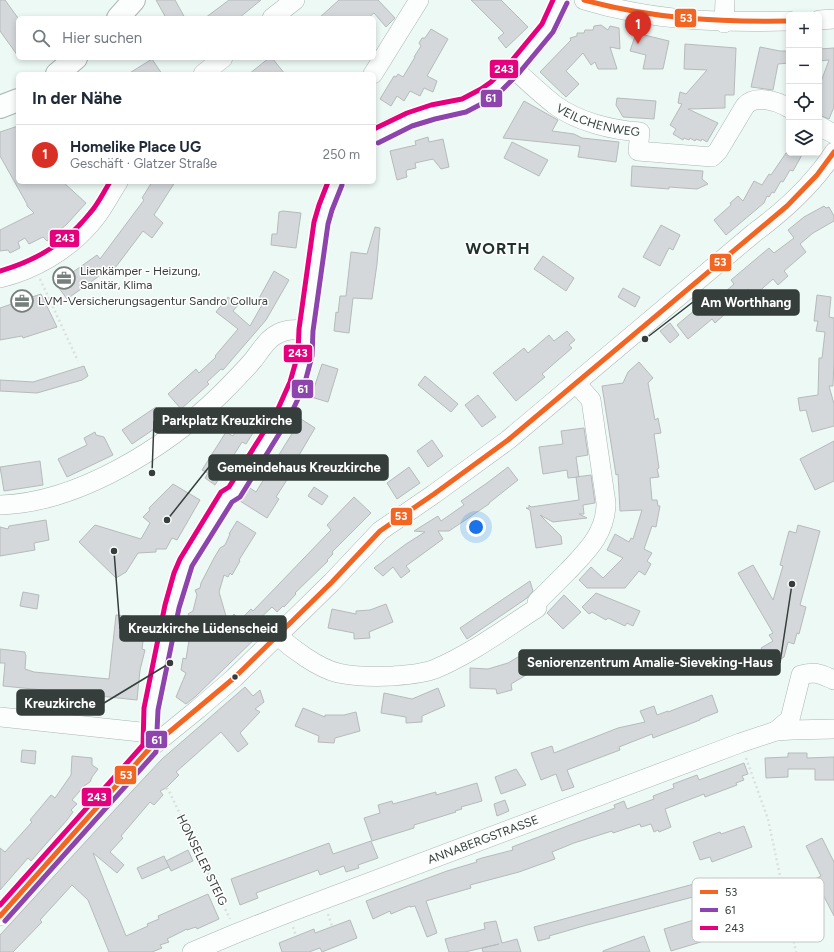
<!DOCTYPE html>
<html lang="de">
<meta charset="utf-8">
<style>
:root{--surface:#fff;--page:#f2f2f3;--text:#1f2937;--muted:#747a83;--line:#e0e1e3;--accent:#d93025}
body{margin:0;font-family:Figtree,sans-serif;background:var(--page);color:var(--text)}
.controls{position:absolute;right:12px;top:12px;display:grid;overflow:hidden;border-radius:6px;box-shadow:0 2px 6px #0003}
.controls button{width:36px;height:36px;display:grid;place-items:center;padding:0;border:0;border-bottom:1px solid var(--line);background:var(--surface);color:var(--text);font:20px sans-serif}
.you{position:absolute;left:476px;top:527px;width:14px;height:14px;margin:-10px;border:3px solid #fff;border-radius:50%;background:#1a73e8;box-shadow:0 0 0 6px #1a73e833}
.badge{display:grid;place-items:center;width:26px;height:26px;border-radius:50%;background:var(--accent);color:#fff;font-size:13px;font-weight:700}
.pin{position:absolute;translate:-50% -33px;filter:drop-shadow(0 1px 2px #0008)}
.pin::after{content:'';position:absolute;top:21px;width:14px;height:12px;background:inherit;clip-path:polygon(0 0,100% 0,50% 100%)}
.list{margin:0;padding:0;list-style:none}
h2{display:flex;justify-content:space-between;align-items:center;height:52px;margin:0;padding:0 16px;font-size:17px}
h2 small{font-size:13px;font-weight:400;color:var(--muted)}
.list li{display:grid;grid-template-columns:26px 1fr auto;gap:12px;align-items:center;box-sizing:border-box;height:60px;padding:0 16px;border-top:1px solid var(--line)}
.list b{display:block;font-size:15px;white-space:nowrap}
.list p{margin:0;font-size:13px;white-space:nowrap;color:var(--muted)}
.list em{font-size:13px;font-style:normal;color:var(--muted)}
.icon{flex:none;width:22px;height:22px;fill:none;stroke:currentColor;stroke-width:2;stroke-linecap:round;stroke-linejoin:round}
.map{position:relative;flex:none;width:834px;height:952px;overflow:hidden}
.search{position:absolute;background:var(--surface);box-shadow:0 2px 6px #0003;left:16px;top:16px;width:360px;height:44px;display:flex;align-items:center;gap:10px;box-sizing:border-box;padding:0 14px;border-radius:6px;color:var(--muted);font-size:15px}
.panel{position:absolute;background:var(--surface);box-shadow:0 2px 6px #0003;left:16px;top:72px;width:360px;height:112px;border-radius:6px}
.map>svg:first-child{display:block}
.building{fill:#d4d8da;stroke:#b6babb}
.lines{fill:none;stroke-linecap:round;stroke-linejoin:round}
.minor-casing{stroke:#acb6b2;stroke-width:20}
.major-casing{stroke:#acb6b2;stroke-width:24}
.path{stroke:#dbe0de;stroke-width:2.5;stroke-dasharray:2 3;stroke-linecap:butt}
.minor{stroke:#fcfefe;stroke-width:19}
.major{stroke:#fcfefe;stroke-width:22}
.bus-1-casing{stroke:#fff;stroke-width:8}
.bus-2-casing{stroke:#fff;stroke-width:8}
.bus-3-casing{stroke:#fff;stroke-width:8}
.bus-1{stroke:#f26522;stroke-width:5}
.bus-2{stroke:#8e44ad;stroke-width:5}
.bus-3{stroke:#e5007d;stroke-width:5}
.bus-dot{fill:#353e3b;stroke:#fff;stroke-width:1.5}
.labels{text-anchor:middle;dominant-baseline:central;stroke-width:3;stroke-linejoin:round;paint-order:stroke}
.street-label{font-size:12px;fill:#353e3b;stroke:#fff}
.poi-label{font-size:12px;fill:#353e3b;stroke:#fff;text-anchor:start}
.district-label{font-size:16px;font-weight:bold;letter-spacing:1px;fill:#20322c;stroke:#fff}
.key{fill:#fff;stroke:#c2c5c4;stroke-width:1}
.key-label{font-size:11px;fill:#353e3b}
.leader{fill:none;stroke:#353e3b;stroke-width:1.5}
.callout-dot{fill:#353e3b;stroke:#fff;stroke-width:1.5}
.callout{fill:#353e3b;stroke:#353e3b;stroke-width:1.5}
.callout-label{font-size:13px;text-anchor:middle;font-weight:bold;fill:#fff}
.line-badge{stroke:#fff;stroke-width:1.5}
.badge-label{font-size:11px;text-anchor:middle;font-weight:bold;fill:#fff}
</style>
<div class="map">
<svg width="834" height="952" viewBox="0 0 834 952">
<rect width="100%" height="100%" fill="#edf9f5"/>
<g class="building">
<polygon points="0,0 5,0 18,18 18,56 0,31"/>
<polygon points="156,0 175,0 185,18 166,18"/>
<polygon points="229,0 261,0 239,18 205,18"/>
<polygon points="339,0 378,0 395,18 386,27 374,13 368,18 319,18"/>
<polygon points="471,0 501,0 528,27 506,48 498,38 504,33"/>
<polygon points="601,25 608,30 610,26 619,28 620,49 610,47 617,69 598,69 595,62 591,65 583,53 566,71 579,84 566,97 540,72 571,40 570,38 577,36 577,33 584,33 585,30 593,30 594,26"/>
<polygon points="431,29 448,39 427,76 437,81 433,92 424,88 420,96 410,91 404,101 397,96 391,106 380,99 394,76 396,77 398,74 403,77 415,57 414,57 421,46 419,43 422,38 425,38"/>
<polygon points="636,33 669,41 663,69 643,69 646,55 630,51"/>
<polygon points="685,44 736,48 734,95 725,95 725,108 688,109 718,123 707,142 702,139 701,141 696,139 695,141 690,138 689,140 684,138 683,140 673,134 676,129 670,125 682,104 678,103 680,92 686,94 707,70 684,69"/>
<polygon points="760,47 780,51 789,51 789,63 778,64 773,90 751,87"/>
<polygon points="834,48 834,107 829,119 819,115 819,87 829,60 819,61 819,49"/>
<polygon points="269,58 272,58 285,74 249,74"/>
<polygon points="152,59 162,74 128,74"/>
<polygon points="617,98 656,101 654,119 623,117 616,105"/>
<polygon points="524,101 558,120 552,131 574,134 582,138 619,142 616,162 578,157 580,146 503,138"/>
<polygon points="18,126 18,182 63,182 86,203 67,224 47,241 43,237 29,244 25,238 18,242 20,248 10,253 8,250 0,251 0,230 34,213 27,206 27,204 0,156 0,132"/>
<polygon points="428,137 429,142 443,139 449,167 441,169 433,159 415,163 416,168 407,170 406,172 407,177 397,180 390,151 416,145 415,141"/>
<polygon points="512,142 548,160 539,176 504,158"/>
<polygon points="786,153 803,153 793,171 790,170 783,182 781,181 774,193 772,192 769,197 767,196 764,203 726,235 714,220 731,205 730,203 738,196 743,201 754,181 762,185 769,174 771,175"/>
<polygon points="632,166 703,171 702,179 708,184 697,189 669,187 669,189 631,186"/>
<polygon points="152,182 175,182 154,215 163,223 152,238 143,231 115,268 103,276 102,274 67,299 56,284 97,255 100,259 144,200 142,198"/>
<polygon points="824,206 826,208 829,207 834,216 834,221 813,233 800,244 806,252 784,271 788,276 778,285 773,279 754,296 748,289 723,311 725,314 715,323 712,319 688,339 677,325 702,304 706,309 734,284 731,280 769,248 774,253 794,238 788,230 804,217"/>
<polygon points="283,211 301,213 296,248 271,245 272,234 277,234 279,212"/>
<polygon points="661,225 680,235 673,250 669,248 660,266 643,257"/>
<polygon points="375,227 380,228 377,264 372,299 353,298 349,333 334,331 336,312 338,313 340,296 346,296 351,252 367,254"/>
<polygon points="543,256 574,278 566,291 534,269"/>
<polygon points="274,271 289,280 266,320 223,370 221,369 207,382 209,384 181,409 168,394 196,369 199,373 216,357 215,356 238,329 216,312 228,297 238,305 233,311 250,326 262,305 257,302"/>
<polygon points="623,288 640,297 635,307 618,297"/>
<polygon points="41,294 57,327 23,338 22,336 0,340 0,308"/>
<polygon points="817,295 831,297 829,317 834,318 834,360 833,386 829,386 834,404 834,426 812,432 806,410 800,411 798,398 818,395 819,358 822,358 825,332 816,331 818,321 814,321"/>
<polygon points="670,323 679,335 670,343 660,331"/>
<polygon points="567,331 575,340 569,345 572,348 542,374 545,377 516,401 493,373 524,348 528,353 549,335 554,341"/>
<polygon points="639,362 653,378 648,383 655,420 658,418 661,433 654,434 659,468 657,469 659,477 650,478 652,500 657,500 658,506 660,506 656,527 652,526 644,549 652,553 647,561 651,564 645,575 639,571 625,588 587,588 579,580 591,567 603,578 623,558 607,550 615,534 629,542 631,538 633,539 642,510 620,511 618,474 616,475 602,386 623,383 628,372"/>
<polygon points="322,364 338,369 328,402 311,397"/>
<polygon points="84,366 88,376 82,380 37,393 0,391 0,380 33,382"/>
<polygon points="425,376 458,404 451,412 418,385"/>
<polygon points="478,395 496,417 482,427 465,405"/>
<polygon points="156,407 166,421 132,444 122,430"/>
<polygon points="301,419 315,428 288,474 290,475 276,497 279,499 267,518 240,501 250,488 256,492"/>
<polygon points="239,425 253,433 246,444 242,442 215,485 205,478 208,473 202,470 226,432 233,436"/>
<polygon points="584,428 588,455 576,457 579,477 568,478 567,470 543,474 539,447 563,444 561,431"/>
<polygon points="95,432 96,435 104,437 113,455 67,477 58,459 87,445 84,438"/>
<polygon points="432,440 443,456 428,467 417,451"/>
<polygon points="834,441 834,481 815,490 800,459"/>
<polygon points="40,461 43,485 4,491 0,467"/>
<polygon points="409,467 420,483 397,499 387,483"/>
<polygon points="508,467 518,480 489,503 489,504 449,531 438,531 443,539 406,566 410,571 401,578 393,567 383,576 374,568 406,544 425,532 414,531 438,516 441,521 464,505 461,501 487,483"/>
<polygon points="591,475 595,503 583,505 584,514 579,514 587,518 553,522 540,515 561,536 562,544 536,548 530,510 526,508 529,508 529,505 531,507 579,500 576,477"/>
<polygon points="173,484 200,500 177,540 172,538 166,549 156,549 156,552 138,553 126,572 116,578 79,542 95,525 141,539 150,523 143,517 150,510 149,508"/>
<polygon points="314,487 328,496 322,505 308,496"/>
<polygon points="354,497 371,513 332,552 333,554 327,560 328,561 295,593 296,594 284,607 283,606 277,612 272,607 255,623 263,631 195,697 186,704 176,697 186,673 181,670 183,658 186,659 191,628 188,627 191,619 188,614 193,611 197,595 195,590 200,588 201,583 214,558 220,548 225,545 230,534 229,534 237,521 256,533 239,560 240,561 232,575 230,573 228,577 224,575 219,592 228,623 234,614 240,620 251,609 253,611 331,530 327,525"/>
<polygon points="46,520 49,540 34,543 35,550 0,556 0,527 8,529 9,526"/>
<polygon points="798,525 820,531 800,605 806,607 799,634 797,633 794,644 788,642 784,657 771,665 761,648 773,641 769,635 773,633 738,573 753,565 773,600 783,566 780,565 789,531 796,533"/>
<polygon points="530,581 533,591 527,598 467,639 460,628"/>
<polygon points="23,592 39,595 37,609 20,606"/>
<polygon points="596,593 640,611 633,626 627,623 625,626 608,618 606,620 592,612 589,614 582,607"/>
<polygon points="564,595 581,612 563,629 547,613"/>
<polygon points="386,604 393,622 369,632 370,638 354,639 354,633 328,628 332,609 356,614 356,611 370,610"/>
<polygon points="116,615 146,618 142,649 145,650 140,670 137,700 90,695 82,694 81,696 43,690 3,686 5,663 0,663 0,649 25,652 25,654 26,655 25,669 34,672 109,679"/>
<polygon points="523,654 533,671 511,684 512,690 497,694 496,689 470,688 470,668 488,669 508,663"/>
<polygon points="245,687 253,696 260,690 264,702 255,709 260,712 240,733 248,744 238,752 221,732 176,772 179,775 166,788 160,791 163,795 154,805 150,802 121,836 123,838 110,852 124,865 117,873 93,853 126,936 148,926 147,924 159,919 158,916 208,894 219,919 197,929 196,927 187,930 187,929 167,939 169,942 160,945 162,948 152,952 109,952 88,900 72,885 40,920 42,922 13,952 0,952 0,935 133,790 162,759"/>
<polygon points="438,688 445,706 422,716 422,722 406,723 406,717 381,713 384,693 412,699"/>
<polygon points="712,695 718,712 700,719 700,720 653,738 652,734 619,747 620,750 567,770 574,787 562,791 556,774 541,780 531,753 552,746 554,753 618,728 645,722 640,711 654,706 657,715 668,711 668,712"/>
<polygon points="303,708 325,717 325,715 344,715 356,712 360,731 335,738 334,743 318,742 319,736 295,726"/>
<polygon points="22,750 36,751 35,764 21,762"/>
<polygon points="788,753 807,753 807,758 834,757 834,780 815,780 815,769 788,769 788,777 766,778 765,758 788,757"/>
<polygon points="72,756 92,758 92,765 98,769 92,777 90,782 84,786 72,800 77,804 71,810 73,812 67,820 31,861 28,858 0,890 0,848 5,852 32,822 30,820 51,795 55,798 71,775"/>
<polygon points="744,763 748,774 742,776 744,780 736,783 737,785 705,797 704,794 665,809 671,827 659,832 658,830 654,832 651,824 641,827 640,824 613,833 612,831 574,843 552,852 555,859 519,872 470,885 471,888 426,901 437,933 427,937 415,906 410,907 410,906 391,914 390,911 373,919 366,901 447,871 477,862 476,860 482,858 513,850 512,847 615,808 614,805 624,801 627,809 654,799 653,796 674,788 673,784 697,775 699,780"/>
<polygon points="516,769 526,785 501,794 495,777"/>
<polygon points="477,783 482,801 461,807 462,809 455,811 456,812 414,825 414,828 372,841 364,818 380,813 378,805 392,801 393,804 436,792 436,795"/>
<polygon points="505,800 509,811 497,816 494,804"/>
<polygon points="744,826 752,847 712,862 710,857 700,860 693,842 720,832 721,834"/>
<polygon points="822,838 834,862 834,916 815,879 821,876 806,846"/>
<polygon points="371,841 378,858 358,865 359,868 346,872 344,866 320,875 318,870 256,893 258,898 240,905 231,879 329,843 333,854"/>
<polygon points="188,850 193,861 171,871 166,861"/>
<polygon points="164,856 169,867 142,879 137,868"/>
<polygon points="705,881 708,893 587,925 549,936 550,938 538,941 534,927"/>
<polygon points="707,916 714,938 671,951 664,929"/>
<polygon points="350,920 357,938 322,952 320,948 309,952 282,952 279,943 314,929 315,933"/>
<polygon points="496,921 502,943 517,939 521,952 483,952 482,948 499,944 465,952 449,952 445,939 485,929 484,923"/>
<polygon points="644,936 650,952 603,952 603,951"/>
</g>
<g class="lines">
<g class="minor-casing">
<g id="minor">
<path d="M584 0C652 21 719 23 789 21"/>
<polyline points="272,18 295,0"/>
<polyline points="819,20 834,19"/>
<polyline points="724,23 725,0"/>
<path id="s1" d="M514 69C527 81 541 94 555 105 578 122 612 130 640 132L638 151 712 157 718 151 745 106C755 94 777 101 789 108"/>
<polyline points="203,74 223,58"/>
<polyline points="373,74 419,0"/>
<polyline points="819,126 834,134"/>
<path d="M374 137C392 126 412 117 433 112 447 109 461 108 474 101 505 86 526 54 548 28L551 23 561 0"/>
<path d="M0 278C34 270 68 250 91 223 102 211 109 196 118 182"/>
<path d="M0 505C78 503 167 447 221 394 232 383 244 371 254 359 260 351 266 341 274 336 285 329 294 329 306 330"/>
<path d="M537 602C547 592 557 582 568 571 587 551 606 533 606 503L591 400 576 383"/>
<path d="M277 635C292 649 318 668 338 673 357 677 374 677 393 676 406 675 422 674 435 669 471 654 504 629 537 608"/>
<polyline points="0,717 150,733"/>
<path d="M776 731 790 719 801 675C816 671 820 674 834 680"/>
<polyline points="150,748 151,709 172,606 181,575 186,563 227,496 234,493 283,414 297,384 305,355 306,330 321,223 325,208 336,182"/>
<path d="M0 916 150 748 198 709 234 678 332 582 380 531 434 494 508 440 754 233C785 210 813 185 834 152"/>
<path id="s2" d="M192 952 237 933 288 913 740 743 776 731 792 730 834 729"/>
</g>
</g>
<g class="major-casing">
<g id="major">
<polyline points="118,18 134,0"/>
<polyline points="57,74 76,58"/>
<polyline points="0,107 18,100"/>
</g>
</g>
<g class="path">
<polyline points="40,279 78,361"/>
<polyline points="746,758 768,819 796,952"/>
<polyline points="166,788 169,791 230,919"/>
<polyline points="328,914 332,926"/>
<polyline points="293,927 296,936"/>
</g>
<use href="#minor" class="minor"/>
<use href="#major" class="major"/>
<g class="bus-1-casing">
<g id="bus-1">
<path d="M584 0C654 19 717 22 789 21"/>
<polyline points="0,916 150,748 234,678 332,582 380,531 434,494 508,440 787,206 817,175 834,152"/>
</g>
</g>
<g class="bus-2-casing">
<g id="bus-2">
<polyline points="378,143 412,126 435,119 466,112 489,100 500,92 519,73 553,32 567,3"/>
<polyline points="5,921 156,752 158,710 179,608 192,566 232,502 240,497 289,418 304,386 312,356 313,331 328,224 332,210 342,185"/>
</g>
</g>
<g class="bus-3-casing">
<g id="bus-3">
<polyline points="374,129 407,113 431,105 462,99 481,89 491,82 509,64 542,24 553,0"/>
<path d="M0 271C35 261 67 242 90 213 98 204 103 193 110 182"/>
<polyline points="0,905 143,745 144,708 165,605 174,573 180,559 221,492 229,487 277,411 290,382 298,354 299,329 314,222 319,205 328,182"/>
</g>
</g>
<use href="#bus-1" class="bus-1"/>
<use href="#bus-2" class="bus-2"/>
<use href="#bus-3" class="bus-3"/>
</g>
<defs>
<g id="office-ring" transform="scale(1.15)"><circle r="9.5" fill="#fff" stroke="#757f7c" stroke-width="1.5"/><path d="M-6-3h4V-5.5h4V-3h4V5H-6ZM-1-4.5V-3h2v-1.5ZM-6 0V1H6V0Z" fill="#757f7c"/></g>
</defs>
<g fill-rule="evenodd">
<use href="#office-ring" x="64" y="278"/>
<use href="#office-ring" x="22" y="301"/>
</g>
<circle class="bus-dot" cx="235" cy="677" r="3.5"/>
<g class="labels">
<g class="street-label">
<text stroke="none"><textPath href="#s1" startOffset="101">VEILCHENWEG</textPath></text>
<text stroke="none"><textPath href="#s2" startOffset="312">ANNABERGSTRASSE</textPath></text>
<text transform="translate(202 860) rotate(64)">HONSELER STEIG</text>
</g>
<g class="poi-label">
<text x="80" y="271">Lienkämper - Heizung,<tspan x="80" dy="14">Sanitär, Klima</tspan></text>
<text x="38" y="301">LVM-Versicherungsagentur Sandro Collura</text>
</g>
<g class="district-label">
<text x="498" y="248">WORTH</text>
</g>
</g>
<rect x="692" y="878" width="132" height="64" rx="6" class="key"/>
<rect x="700" y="890" width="18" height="4" fill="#f26522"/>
<rect x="700" y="908" width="18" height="4" fill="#8e44ad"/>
<rect x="700" y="926" width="18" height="4" fill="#e5007d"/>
<g class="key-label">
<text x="725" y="896">53</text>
<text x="725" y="914">61</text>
<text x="725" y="932">243</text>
</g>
<path class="leader" d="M645 339L693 302M152 473L154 421M167 520L209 467M114 551L120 629M792 584L780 663M170 663L104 703"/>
<g class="callout-dot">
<circle cx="645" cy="339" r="4"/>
<circle cx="152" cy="473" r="4"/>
<circle cx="167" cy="520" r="4"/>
<circle cx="114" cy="551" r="4"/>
<circle cx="792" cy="584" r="4"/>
<circle cx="170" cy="663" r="4"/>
</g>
<g class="callout">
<rect x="693" y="290" width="106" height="25" rx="4"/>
<rect x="154" y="408" width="147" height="25" rx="4"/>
<rect x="209" y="455" width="179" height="25" rx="4"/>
<rect x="120" y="616" width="166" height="25" rx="4"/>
<rect x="519" y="650" width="261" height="25" rx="4"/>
<rect x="17" y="690" width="87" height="25" rx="4"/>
</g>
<g class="callout-label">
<text x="746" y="307">Am Worthhang</text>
<text x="227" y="425">Parkplatz Kreuzkirche</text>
<text x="299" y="472">Gemeindehaus Kreuzkirche</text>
<text x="203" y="633">Kreuzkirche Lüdenscheid</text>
<text x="650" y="667">Seniorenzentrum Amalie-Sieveking-Haus</text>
<text x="60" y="708">Kreuzkirche</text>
</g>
<g class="line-badge">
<rect x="674" y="8" width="23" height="20" rx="4" fill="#f26522"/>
<rect x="489" y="59" width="30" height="20" rx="4" fill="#e5007d"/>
<rect x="480" y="89" width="23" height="19" rx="4" fill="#8e44ad"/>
<rect x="49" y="229" width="31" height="19" rx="4" fill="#e5007d"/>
<rect x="709" y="253" width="23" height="19" rx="4" fill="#f26522"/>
<rect x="283" y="344" width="30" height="19" rx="4" fill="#e5007d"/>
<rect x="291" y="379" width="23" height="20" rx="4" fill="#8e44ad"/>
<rect x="390" y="507" width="23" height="19" rx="4" fill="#f26522"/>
<rect x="145" y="730" width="23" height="19" rx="4" fill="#8e44ad"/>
<rect x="114" y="765" width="23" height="20" rx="4" fill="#f26522"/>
<rect x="81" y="787" width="31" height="20" rx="4" fill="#e5007d"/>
</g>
<g class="badge-label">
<text x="686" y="22">53</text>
<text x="504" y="73">243</text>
<text x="491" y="102">61</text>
<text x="65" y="242">243</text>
<text x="720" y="266">53</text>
<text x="298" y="357">243</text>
<text x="303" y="393">61</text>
<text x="401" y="520">53</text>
<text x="157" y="744">61</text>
<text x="126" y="779">53</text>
<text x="97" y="801">243</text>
</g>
</svg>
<div class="controls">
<button>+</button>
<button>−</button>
<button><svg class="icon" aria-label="locate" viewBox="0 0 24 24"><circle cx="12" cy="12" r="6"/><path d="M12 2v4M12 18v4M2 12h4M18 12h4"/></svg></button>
<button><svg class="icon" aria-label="layers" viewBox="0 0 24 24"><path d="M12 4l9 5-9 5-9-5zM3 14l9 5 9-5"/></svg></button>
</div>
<div class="you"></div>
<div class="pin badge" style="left:638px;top:44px">1</div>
<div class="search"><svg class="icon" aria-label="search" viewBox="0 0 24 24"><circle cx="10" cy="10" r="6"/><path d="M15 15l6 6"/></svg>Hier suchen</div>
<section class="panel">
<h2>In der Nähe<small></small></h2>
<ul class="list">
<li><span class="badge">1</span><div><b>Homelike Place UG</b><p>Geschäft · Glatzer Straße</p></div><em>250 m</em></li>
</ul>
</section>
</div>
